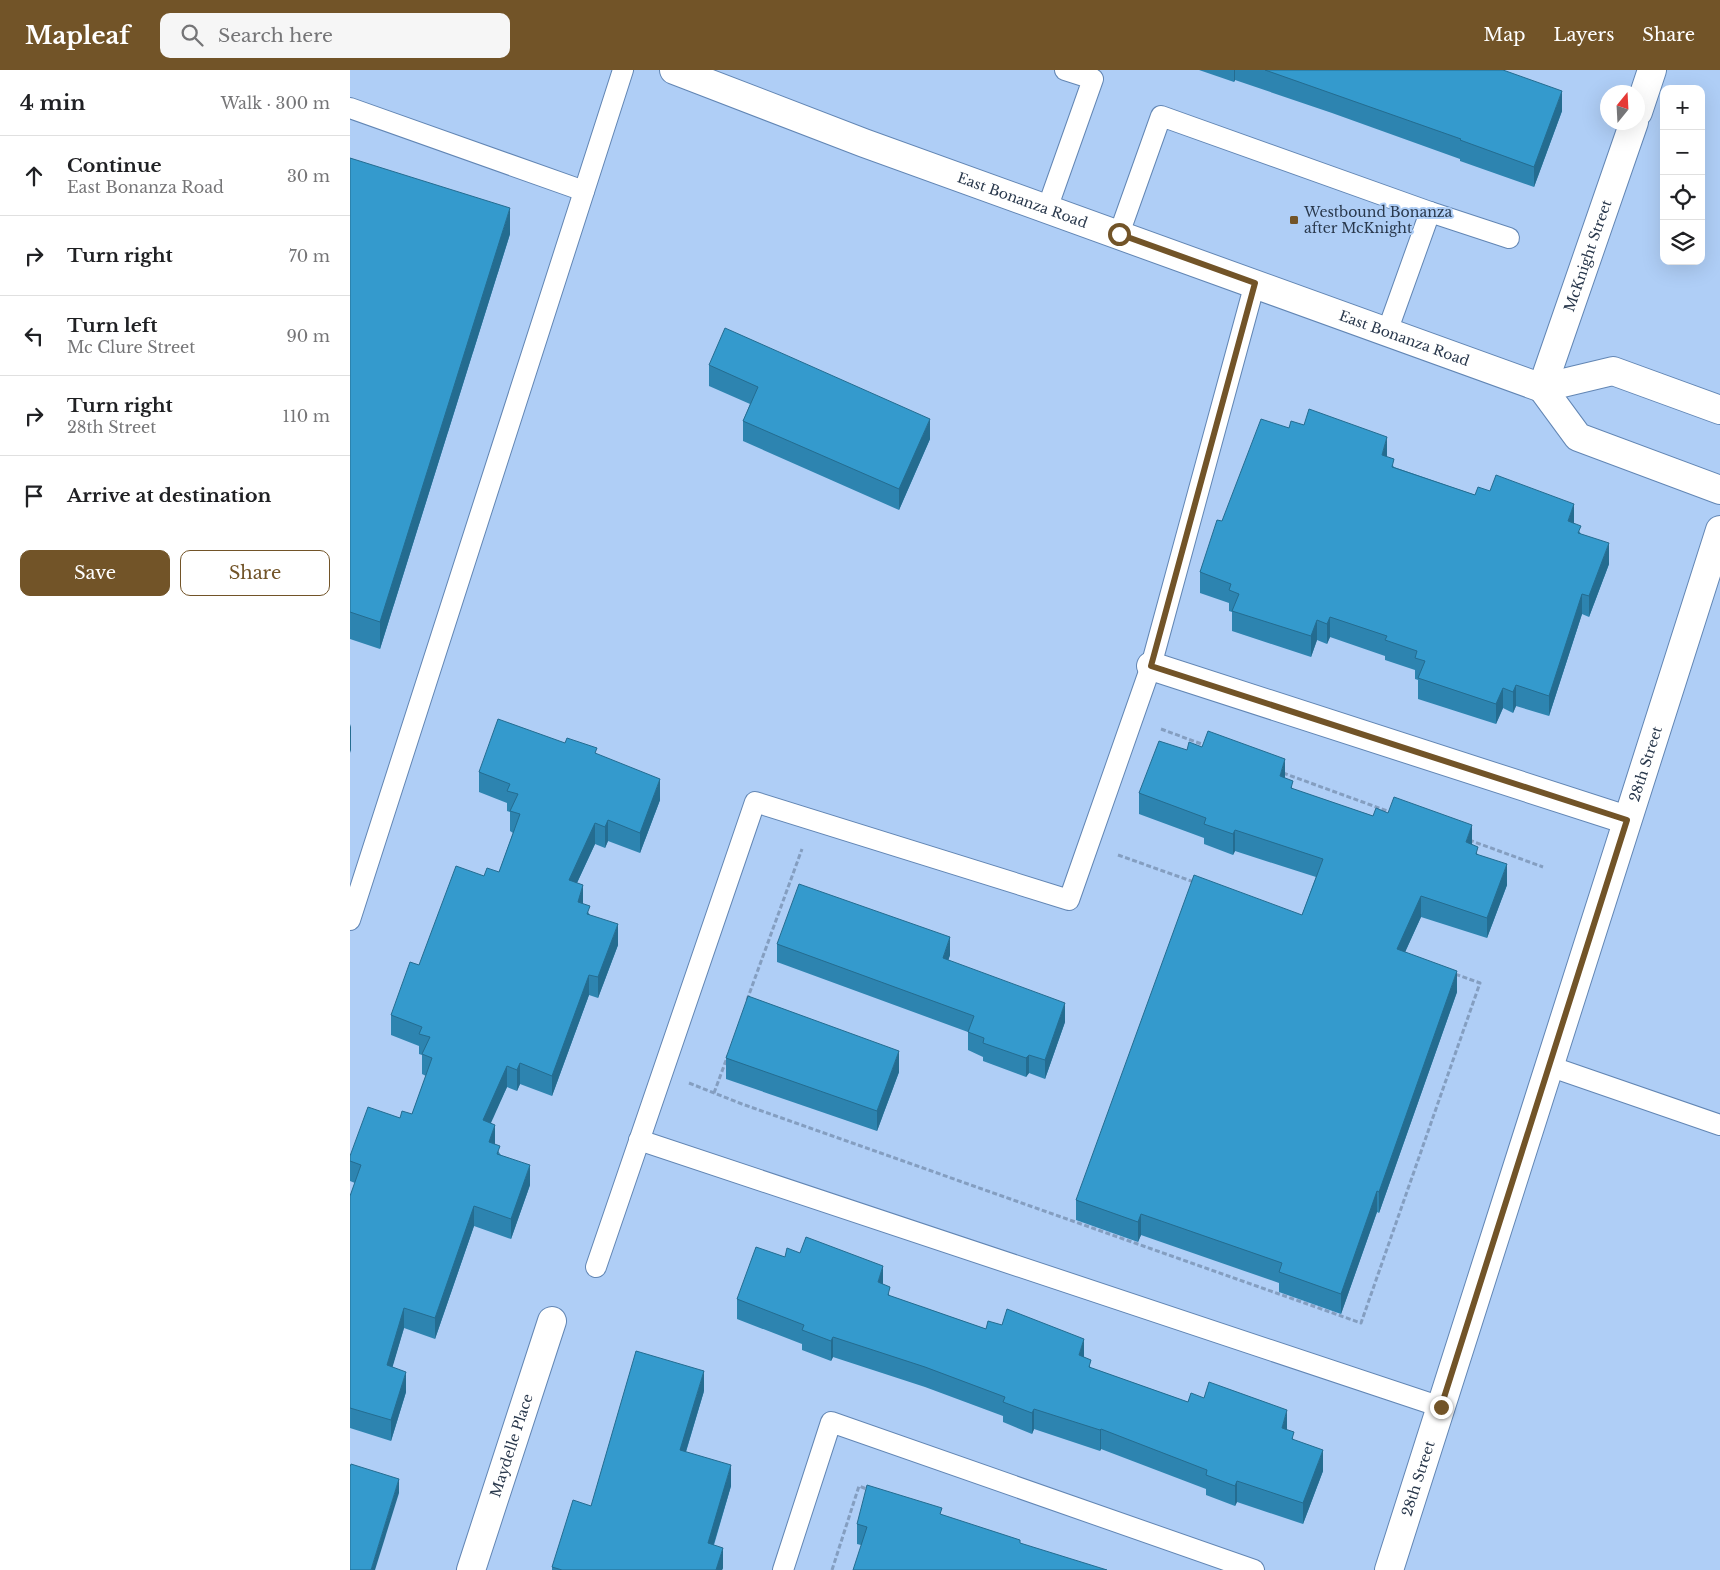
<!DOCTYPE html>
<meta charset="utf-8">
<style>
:root{--surface:#fff;--page:#f6f6f6;--text:#202124;--muted:#757577;--line:#e0e0e0;--accent:#725428}
body{margin:0;font-family:"Libre Baskerville",serif;background:var(--page);color:var(--text)}
.controls{position:absolute;right:15px;top:15px;display:grid;overflow:hidden;border-radius:10px;box-shadow:0 5px 20px #0002}
.controls button{width:45px;height:45px;display:grid;place-items:center;padding:0;border:0;border-bottom:1px solid var(--line);background:var(--surface);color:var(--text);font:25px sans-serif}
.compass{position:absolute;left:1250px;top:15px;width:45px;height:45px;border-radius:50%;background:var(--surface);box-shadow:0 5px 20px #0002;rotate:18deg}
.stop{position:absolute;width:15px;height:15px;margin:-11px;border:4px solid #725428;border-radius:50%;background:#fff}
.stop.end{background:#725428;border-color:#fff;box-shadow:0 1px 5px #0008}
.list{margin:0;padding:0;list-style:none}
h2{display:flex;justify-content:space-between;align-items:center;height:65px;margin:0;padding:0 20px;font-size:21px}
h2 small{font-size:16px;font-weight:400;color:var(--muted)}
.list li{display:grid;grid-template-columns:32px 1fr auto;gap:15px;align-items:center;box-sizing:border-box;height:80px;padding:0 20px;border-top:1px solid var(--line)}
.list b{display:block;font-size:19px;white-space:nowrap}
.list p{margin:0;font-size:16px;white-space:nowrap;color:var(--muted)}
.list em{font-size:16px;font-style:normal;color:var(--muted)}
.actions{display:flex;gap:10px;padding:15px 20px}
.actions a{flex:1;padding:11px 0;border:1px solid var(--accent);border-radius:10px;text-align:center;font-size:18px;color:var(--accent)}
.actions .main{background:var(--accent);color:#fff}
.icon{flex:none;width:28px;height:28px;fill:none;stroke:currentColor;stroke-width:2;stroke-linecap:round;stroke-linejoin:round}
.map{position:relative;flex:none;width:1370px;height:1500px;overflow:hidden}
header{display:flex;align-items:center;gap:30px;box-sizing:border-box;height:70px;padding:0 25px;background:var(--accent);color:#fff}
header strong{font-size:24px}
nav{display:flex;gap:28px;margin-inline-start:auto;font-size:18px}
.search{width:350px;height:45px;background:var(--page);display:flex;align-items:center;gap:12px;box-sizing:border-box;padding:0 18px;border-radius:10px;color:var(--muted);font-size:19px}
main{display:flex}
aside{flex:1;background:var(--surface)}
.map>svg:first-child{display:block}
.lines{fill:none;stroke-linecap:round;stroke-linejoin:round}
.lane-casing{stroke:#6286b4;stroke-width:22}
.street-casing{stroke:#6286b4;stroke-width:30}
.secondary-casing{stroke:#6286b4;stroke-width:30}
.path{stroke:#849ec0;stroke-width:3;stroke-dasharray:5 2.5;stroke-linecap:butt}
.lane{stroke:#fff;stroke-width:20}
.street{stroke:#fff;stroke-width:28}
.secondary{stroke:#fff;stroke-width:28}
.wall{fill:#2d84b0}
.shaded-wall{fill:#246c90}
.building{fill:#349acd;stroke:#246c90}
.route{stroke:#725428;stroke-width:6}
.poi-dot{fill:#725428;stroke:#afcef6;stroke-width:2}
.labels{text-anchor:middle;dominant-baseline:central;stroke-width:4;stroke-linejoin:round;paint-order:stroke}
.street-label{font-size:14px;fill:#29384c;stroke:#afcef6}
.poi-label{font-size:14px;fill:#29384c;stroke:#afcef6;text-anchor:start}
</style>
<header>
<strong>Mapleaf</strong>
<div class="search"><svg class="icon" aria-label="search" viewBox="0 0 24 24"><circle cx="10" cy="10" r="6"/><path d="M15 15l6 6"/></svg>Search here</div>
<nav><a>Map</a><a>Layers</a><a>Share</a></nav>
</header>
<main>
<aside>
<h2>4 min<small>Walk · 300 m</small></h2>
<ul class="list">
<li><svg class="icon" aria-label="ahead" viewBox="0 0 24 24"><path d="M12 20V5M6 11l6-6 6 6"/></svg><div><b>Continue</b><p>East Bonanza Road</p></div><em>30 m</em></li>
<li><svg class="icon" aria-label="right" viewBox="0 0 24 24"><path d="M7 20v-9h11M14 6l5 5-5 5"/></svg><div><b>Turn right</b></div><em>70 m</em></li>
<li><svg class="icon" aria-label="left" viewBox="0 0 24 24"><path d="M17 20v-9H6M10 6l-5 5 5 5"/></svg><div><b>Turn left</b><p>Mc Clure Street</p></div><em>90 m</em></li>
<li><svg class="icon" aria-label="right" viewBox="0 0 24 24"><path d="M7 20v-9h11M14 6l5 5-5 5"/></svg><div><b>Turn right</b><p>28th Street</p></div><em>110 m</em></li>
<li><svg class="icon" aria-label="arrive" viewBox="0 0 24 24"><path d="M6 21V4h12l-3 4 3 4H6"/></svg><div><b>Arrive at destination</b></div></li>
</ul>
<div class="actions"><a class="main">Save</a><a>Share</a></div>
</aside>
<div class="map">
<svg width="1370" height="1500" viewBox="0 0 1370 1500">
<rect width="100%" height="100%" fill="#afcef6"/>
<g class="lines">
<g class="lane-casing">
<g id="lane">
<polyline points="0,38 234,121"/>
<polyline points="697,139 743,9 715,0"/>
<polyline points="1080,142 1159,168"/>
<polyline points="769,164 811,46 1080,142 1037,262"/>
<polyline points="0,850 273,0"/>
<polyline points="1199,996 1370,1055"/>
<polyline points="289,1070 1091,1337"/>
<polyline points="246,1197 405,732 719,830 801,596 905,213"/>
<polyline points="433,1500 481,1352 904,1500"/>
</g>
</g>
<g class="street-casing">
<g id="street">
<polyline points="1288,42 1302,0"/>
<path id="s1" d="M1192 318 1284 52"/>
<polyline points="801,596 1277,750"/>
<path id="s2" d="M121 1500 202 1251"/>
</g>
</g>
<g class="secondary-casing">
<g id="secondary">
<path id="s3" d="M324 0 514 73 1192 318 1263 301 1370 340"/>
<polyline points="1192,318 1228,367 1370,420"/>
<path id="s4" d="M1039 1500 1370 460"/>
</g>
</g>
<g class="path">
<polyline points="811,659 857,676"/>
<polyline points="933,703 1040,742"/>
<polyline points="1119,770 1193,797"/>
<polyline points="768,785 844,812"/>
<polyline points="397,930 452,779"/>
<polyline points="339,1013 392,1034 1011,1253 1130,913 1105,904"/>
<polyline points="364,1023 378,985"/>
<polyline points="482,1500 509,1416 519,1420"/>
</g>
<use href="#lane" class="lane"/>
<use href="#street" class="street"/>
<use href="#secondary" class="secondary"/>
</g>
<g class="wall">
<polygon points="849,0 1153,0 1212,41 1184,117 1110,91 1110,89 982,43 885,10 884,12"/>
<polygon points="0,88 160,164 30,579 0,569"/>
<polygon points="359,295 580,369 549,440 393,371 393,351 400,334 359,316"/>
<polygon points="939,358 1037,387 1044,397 1125,425 1224,453 1231,464 1259,494 1239,547 1232,544 1199,646 1166,636 1163,643 1153,638 1146,654 1068,629 1068,610 1065,609 1065,600 1035,590 1035,586 980,567 977,574 967,570 961,587 882,561 882,542 879,541 879,533 850,523 850,502 872,451"/>
<polygon points="215,673 247,684 310,730 290,783 258,771 255,778 245,774 227,813 233,834 240,845 268,875 248,928 239,925 202,1026 170,1014 167,1021 157,1017 140,1053 145,1075 150,1084 180,1115 161,1169 124,1156 85,1269 54,1258 42,1297 56,1322 41,1371 0,1358 0,1126 5,1113 0,1111 0,1086 50,1048 62,1044 76,1006 72,1004 72,985 69,984 69,976 41,965 41,945 69,895 134,806 149,802 163,763 160,761 160,742 157,741 157,733 129,722 129,702"/>
<polygon points="837,680 935,708 943,719 1023,746 1122,774 1128,785 1157,815 1137,868 1071,847 1055,882 1107,922 1029,1143 1027,1142 991,1244 929,1222 929,1213 791,1165 788,1172 726,1150 726,1130 952,845 966,807 885,781 883,785 854,774 854,768 789,744 789,723"/>
<polygon points="427,874 600,885 598,890 715,952 695,1009 679,1003 676,1007 633,991 633,987 618,980 618,962 427,892"/>
<polygon points="376,988 549,1002 527,1061 376,1009"/>
<polygon points="435,1187 533,1214 540,1226 636,1259 734,1287 741,1298 838,1332 937,1360 944,1370 973,1401 953,1454 887,1432 885,1436 856,1425 856,1419 751,1379 750,1381 684,1359 682,1364 653,1352 653,1346 575,1317 483,1287 481,1291 452,1280 452,1274 387,1249 387,1229"/>
<polygon points="354,1321 336,1382 381,1416 364,1475 373,1498 372,1500 202,1500 202,1497 241,1436"/>
<polygon points="592,1445 670,1473 511,1475 507,1474 507,1454"/>
</g>
<g class="shaded-wall">
<polygon points="884,0 885,0 885,10 884,12"/>
<polygon points="1212,21 1212,41 1184,117 1184,97"/>
<polygon points="160,138 160,164 30,579 30,552"/>
<polygon points="580,349 580,369 549,440 549,419"/>
<polygon points="1037,367 1037,388 1032,385"/>
<polygon points="1224,434 1224,454 1218,451"/>
<polygon points="1259,473 1259,494 1239,547 1239,526"/>
<polygon points="1232,524 1232,544 1199,646 1199,626"/>
<polygon points="980,547 980,567 977,574 977,554"/>
<polygon points="967,550 967,570 961,587 961,566"/>
<polygon points="1166,615 1166,636 1163,643 1163,622"/>
<polygon points="1153,618 1153,638 1146,654 1146,634"/>
<polygon points="1,654 1,680 0,683 0,657"/>
<polygon points="935,689 935,710 930,706"/>
<polygon points="310,709 310,730 290,783 290,763"/>
<polygon points="258,750 258,771 255,778 255,757"/>
<polygon points="245,753 245,774 219,830 219,810"/>
<polygon points="1122,755 1122,775 1116,772"/>
<polygon points="885,760 885,781 883,785 883,764"/>
<polygon points="1157,794 1157,815 1137,868 1137,848"/>
<polygon points="233,815 233,835 228,832"/>
<polygon points="1071,826 1071,847 1047,900 1047,879"/>
<polygon points="268,854 268,875 248,928 248,907"/>
<polygon points="600,867 600,885 593,907 593,888"/>
<polygon points="1107,901 1107,922 1029,1143 1029,1122"/>
<polygon points="239,905 239,925 202,1026 202,1006"/>
<polygon points="715,933 715,952 695,1009 695,990"/>
<polygon points="549,981 549,1002 527,1061 527,1041"/>
<polygon points="679,985 679,1003 676,1007 676,988"/>
<polygon points="170,993 170,1014 167,1021 167,1000"/>
<polygon points="157,996 157,1017 133,1071 133,1050"/>
<polygon points="145,1055 145,1075 139,1072"/>
<polygon points="180,1095 180,1115 161,1169 161,1149"/>
<polygon points="1027,1121 1027,1142 991,1244 991,1224"/>
<polygon points="124,1136 124,1156 85,1269 85,1248"/>
<polygon points="791,1144 791,1165 788,1172 788,1152"/>
<polygon points="533,1196 533,1216 528,1212"/>
<polygon points="54,1238 54,1258 37,1316 37,1295"/>
<polygon points="483,1267 483,1287 481,1291 481,1271"/>
<polygon points="734,1269 734,1290 729,1285"/>
<polygon points="354,1301 354,1321 330,1401 330,1380"/>
<polygon points="56,1302 56,1322 41,1371 41,1350"/>
<polygon points="684,1339 684,1359 682,1364 682,1343"/>
<polygon points="937,1340 937,1361 932,1358"/>
<polygon points="751,1359 751,1379 750,1381 750,1360"/>
<polygon points="973,1380 973,1401 953,1454 953,1433"/>
<polygon points="381,1395 381,1416 358,1493 358,1473"/>
<polygon points="49,1409 49,1423 25,1500 21,1500"/>
<polygon points="887,1411 887,1432 885,1436 885,1416"/>
<polygon points="373,1478 373,1498 372,1500 366,1500"/>
</g>
<g class="building">
<polygon points="915,0 1153,0 1212,21 1184,97 1110,70 1111,69"/>
<polygon points="0,88 160,138 30,552 0,542"/>
<polygon points="375,258 580,349 549,419 393,351 408,317 359,295"/>
<polygon points="959,339 1037,367 1032,385 1044,389 1042,397 1125,425 1128,417 1140,421 1146,405 1224,434 1218,451 1231,456 1228,463 1259,473 1239,526 1232,524 1199,626 1166,615 1163,622 1153,618 1146,634 1068,608 1075,591 1065,588 1067,581 1035,570 1037,566 980,547 977,554 967,550 961,566 882,541 889,524 879,520 881,514 850,502 867,450 872,451 911,349 939,358 941,351 954,355"/>
<polygon points="148,649 215,673 217,668 247,678 245,683 310,709 290,763 258,750 255,757 245,753 219,810 233,815 228,832 240,836 237,844 268,854 248,907 239,905 202,1006 170,993 167,1000 157,996 133,1050 145,1055 139,1072 150,1076 147,1084 180,1095 161,1149 124,1136 85,1248 54,1238 37,1295 56,1302 41,1350 0,1338 0,1126 11,1095 0,1091 0,1086 18,1037 50,1048 52,1041 62,1044 82,988 72,984 80,967 69,964 72,957 41,945 60,892 69,895 106,796 134,806 137,798 149,802 170,744 160,741 168,724 157,721 160,714 129,702"/>
<polygon points="858,661 935,689 930,706 943,711 941,718 1023,746 1026,738 1038,743 1044,727 1122,755 1116,772 1128,777 1126,784 1157,794 1137,848 1071,826 1047,879 1107,901 1029,1122 1027,1121 991,1224 929,1202 932,1193 791,1144 788,1152 726,1130 844,805 952,845 973,789 885,760 883,764 854,754 856,748 789,723 809,671 837,680 839,672 852,677"/>
<polygon points="449,814 600,867 593,888 715,933 695,990 679,985 676,988 633,973 634,968 618,962 624,946 427,874"/>
<polygon points="398,926 549,981 527,1041 376,988"/>
<polygon points="456,1167 533,1196 528,1212 540,1217 538,1225 636,1259 638,1251 652,1255 657,1239 734,1269 729,1285 741,1290 739,1297 838,1332 841,1323 854,1328 859,1312 937,1340 932,1358 944,1362 942,1369 973,1380 953,1433 887,1411 885,1416 856,1405 857,1400 751,1359 750,1360 684,1339 682,1343 653,1332 655,1327 575,1297 483,1267 481,1271 452,1260 454,1255 387,1229 406,1177 435,1187 437,1178 450,1183"/>
<polygon points="286,1281 354,1301 330,1380 381,1395 358,1473 373,1478 366,1500 212,1500 202,1497 223,1430 241,1436"/>
<polygon points="1,1394 49,1409 21,1500 0,1500 0,1397"/>
<polygon points="517,1415 592,1438 590,1444 670,1470 670,1473 757,1500 503,1500 517,1457 507,1454"/>
</g>
<g class="lines">
<polyline class="route" points="769,164 905,213 801,596 1277,750 1091,1337"/>
</g>
<rect class="poi-dot" x="939" y="145" width="10" height="10" rx="2.5"/>
<g class="labels">
<g class="street-label">
<text stroke="none"><textPath href="#s3" startOffset="372">East Bonanza Road</textPath></text>
<text stroke="none"><textPath href="#s1" startOffset="140">McKnight Street</textPath></text>
<text stroke="none"><textPath href="#s3" startOffset="778">East Bonanza Road</textPath></text>
<text stroke="none"><textPath href="#s4" startOffset="846">28th Street</textPath></text>
<text stroke="none"><textPath href="#s2" startOffset="131">Maydelle Place</textPath></text>
<text stroke="none"><textPath href="#s4" startOffset="96">28th Street</textPath></text>
</g>
<g class="poi-label">
<text x="954" y="142">Westbound Bonanza<tspan x="954" dy="16">after McKnight</tspan></text>
</g>
</g>
</svg>
<div class="controls">
<button>+</button>
<button>−</button>
<button><svg class="icon" aria-label="locate" viewBox="0 0 24 24"><circle cx="12" cy="12" r="6"/><path d="M12 2v4M12 18v4M2 12h4M18 12h4"/></svg></button>
<button><svg class="icon" aria-label="layers" viewBox="0 0 24 24"><path d="M12 4l9 5-9 5-9-5zM3 14l9 5 9-5"/></svg></button>
</div>
<svg class="compass" viewBox="-18 -18 36 36"><path d="M0-13l5 13h-10z" fill="#e53935"/><path d="M0 13l5-13h-10z" fill="#757577"/></svg>
<div class="stop" style="left:769px;top:164px"></div>
<div class="stop end" style="left:1091px;top:1337px"></div>
</div>
</main>
